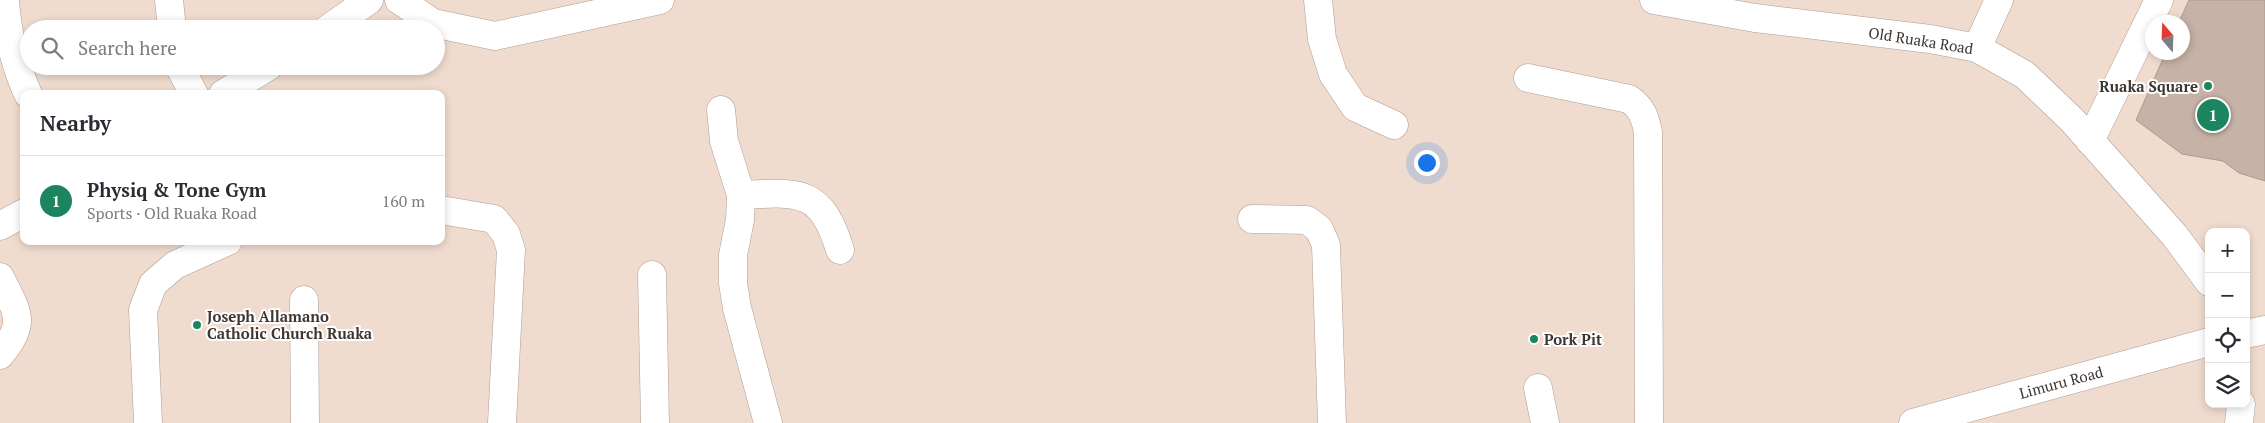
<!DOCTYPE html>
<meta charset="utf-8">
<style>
:root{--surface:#fff;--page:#f2f2f3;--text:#2b2b33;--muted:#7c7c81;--line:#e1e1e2;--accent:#1c8560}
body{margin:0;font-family:"PT Serif",serif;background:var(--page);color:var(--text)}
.controls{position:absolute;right:15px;bottom:15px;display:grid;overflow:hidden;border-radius:10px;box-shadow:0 2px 8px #0003}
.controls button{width:45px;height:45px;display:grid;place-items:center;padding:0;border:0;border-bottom:1px solid var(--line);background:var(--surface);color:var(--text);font:25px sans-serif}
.compass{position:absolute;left:2145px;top:15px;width:45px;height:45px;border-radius:50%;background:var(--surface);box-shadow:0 2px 8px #0003;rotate:341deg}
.you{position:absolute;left:1426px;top:162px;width:18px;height:18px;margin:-12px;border:4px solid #fff;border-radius:50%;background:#1a73e8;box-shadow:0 0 0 8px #1a73e833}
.badge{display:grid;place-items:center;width:32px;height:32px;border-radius:50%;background:var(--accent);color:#fff;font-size:16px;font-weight:700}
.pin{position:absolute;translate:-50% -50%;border:2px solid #fff;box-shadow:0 1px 5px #0006}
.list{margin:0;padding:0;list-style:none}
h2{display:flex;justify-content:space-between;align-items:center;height:65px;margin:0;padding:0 20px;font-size:21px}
h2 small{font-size:16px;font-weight:400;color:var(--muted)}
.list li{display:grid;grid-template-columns:32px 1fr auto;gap:15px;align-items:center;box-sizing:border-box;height:90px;padding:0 20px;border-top:1px solid var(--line)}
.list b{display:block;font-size:19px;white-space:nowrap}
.list p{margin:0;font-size:16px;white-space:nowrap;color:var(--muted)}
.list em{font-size:16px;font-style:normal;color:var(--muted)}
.icon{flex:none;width:28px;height:28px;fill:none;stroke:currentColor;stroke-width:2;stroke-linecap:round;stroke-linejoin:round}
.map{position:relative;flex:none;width:2265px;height:423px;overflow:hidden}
.search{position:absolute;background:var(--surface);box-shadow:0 2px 8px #0003;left:20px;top:20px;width:425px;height:55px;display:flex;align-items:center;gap:12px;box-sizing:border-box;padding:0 18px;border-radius:28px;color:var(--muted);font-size:19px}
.panel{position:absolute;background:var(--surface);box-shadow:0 2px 8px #0003;left:20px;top:90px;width:425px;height:155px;border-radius:10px}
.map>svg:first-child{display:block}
.building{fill:#c6b2a6;stroke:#ac9a8e}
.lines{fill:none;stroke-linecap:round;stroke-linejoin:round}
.minor-casing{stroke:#af9c90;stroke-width:29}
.major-casing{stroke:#af9c90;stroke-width:29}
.minor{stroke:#fff;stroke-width:28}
.major{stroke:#fff;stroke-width:28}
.poi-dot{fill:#1c8560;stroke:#fff;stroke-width:2}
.labels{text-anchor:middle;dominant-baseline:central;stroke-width:4;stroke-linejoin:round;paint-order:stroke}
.street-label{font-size:15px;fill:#3e3631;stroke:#fff}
.poi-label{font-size:15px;font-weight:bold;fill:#3e3631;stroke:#fff;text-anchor:start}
</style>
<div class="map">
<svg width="2265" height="423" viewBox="0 0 2265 423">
<rect width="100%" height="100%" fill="#f0dccf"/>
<polygon class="building" points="2189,0 2265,0 2265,181 2239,173 2223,161 2182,154 2136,120 2166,52 2182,52 2182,22 2179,22"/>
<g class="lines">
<g class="minor-casing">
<g id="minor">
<path d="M5 0C7 32 15 65 28 94"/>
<polyline points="169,0 172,29"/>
<polyline points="399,0 433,23 495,36 660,0"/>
<polyline points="1318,0 1322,39 1333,74 1355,107 1394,125"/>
<polyline points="1654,0 1755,18 1930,39 1977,48 2025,75 2072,120 2175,236 2209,282"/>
<polyline points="1977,48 1999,0"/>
<polyline points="179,66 194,94"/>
<path d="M1528 78 1629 99C1642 108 1645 117 1648 132L1649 423"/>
<polyline points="721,110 724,141 741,195"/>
<polyline points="2090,141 2159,0"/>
<polyline points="441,210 494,219 506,234 511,250 502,423"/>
<polyline points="1252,219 1307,220 1319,229 1326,245 1332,423"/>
<polyline points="652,275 655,423"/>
<path d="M0 277C17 312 28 322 0 355"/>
<polyline points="304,300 305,423"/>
<polyline points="1538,388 1545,423"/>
<polyline points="148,423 143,310 153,284 175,265 228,241"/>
<path d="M768 423 737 308 733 283V255L740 220 741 195C799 192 821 188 840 250"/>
<polyline points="2239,423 2241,404"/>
</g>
</g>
<g class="major-casing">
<g id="major">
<polyline points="328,29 369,0"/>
<polyline points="223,94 269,66"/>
<polyline points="0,226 24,213"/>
<polyline points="2246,334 2265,330"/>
<polyline points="1913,423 2209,342"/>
</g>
</g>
<use href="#minor" class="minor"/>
<use href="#major" class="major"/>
</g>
<g class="poi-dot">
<circle cx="2208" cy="86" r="5"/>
<circle cx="197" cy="325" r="5"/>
<circle cx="1534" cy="339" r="5"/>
</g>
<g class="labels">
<g class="street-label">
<text transform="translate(1921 40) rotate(9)">Old Ruaka Road</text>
<text transform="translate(2061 382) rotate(-15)">Limuru Road</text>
</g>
<g class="poi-label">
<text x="2198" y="86" text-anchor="end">Ruaka Square</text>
<text x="207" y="316">Joseph Allamano<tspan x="207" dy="17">Catholic Church Ruaka</tspan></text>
<text x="1544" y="339">Pork Pit</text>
</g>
</g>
</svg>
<div class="controls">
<button>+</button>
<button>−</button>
<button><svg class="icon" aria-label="locate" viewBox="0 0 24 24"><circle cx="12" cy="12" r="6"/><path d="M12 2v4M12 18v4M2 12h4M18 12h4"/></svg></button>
<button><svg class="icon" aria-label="layers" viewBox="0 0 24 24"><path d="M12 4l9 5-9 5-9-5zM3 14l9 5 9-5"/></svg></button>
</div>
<svg class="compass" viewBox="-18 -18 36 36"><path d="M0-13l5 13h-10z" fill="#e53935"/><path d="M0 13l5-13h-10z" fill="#7c7c81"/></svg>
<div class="you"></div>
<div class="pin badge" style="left:2213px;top:115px">1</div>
<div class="search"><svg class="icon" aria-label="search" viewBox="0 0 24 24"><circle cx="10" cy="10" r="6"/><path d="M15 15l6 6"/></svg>Search here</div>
<section class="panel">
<h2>Nearby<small></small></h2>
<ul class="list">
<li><span class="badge">1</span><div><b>Physiq &amp; Tone Gym</b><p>Sports · Old Ruaka Road</p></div><em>160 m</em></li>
</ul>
</section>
</div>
